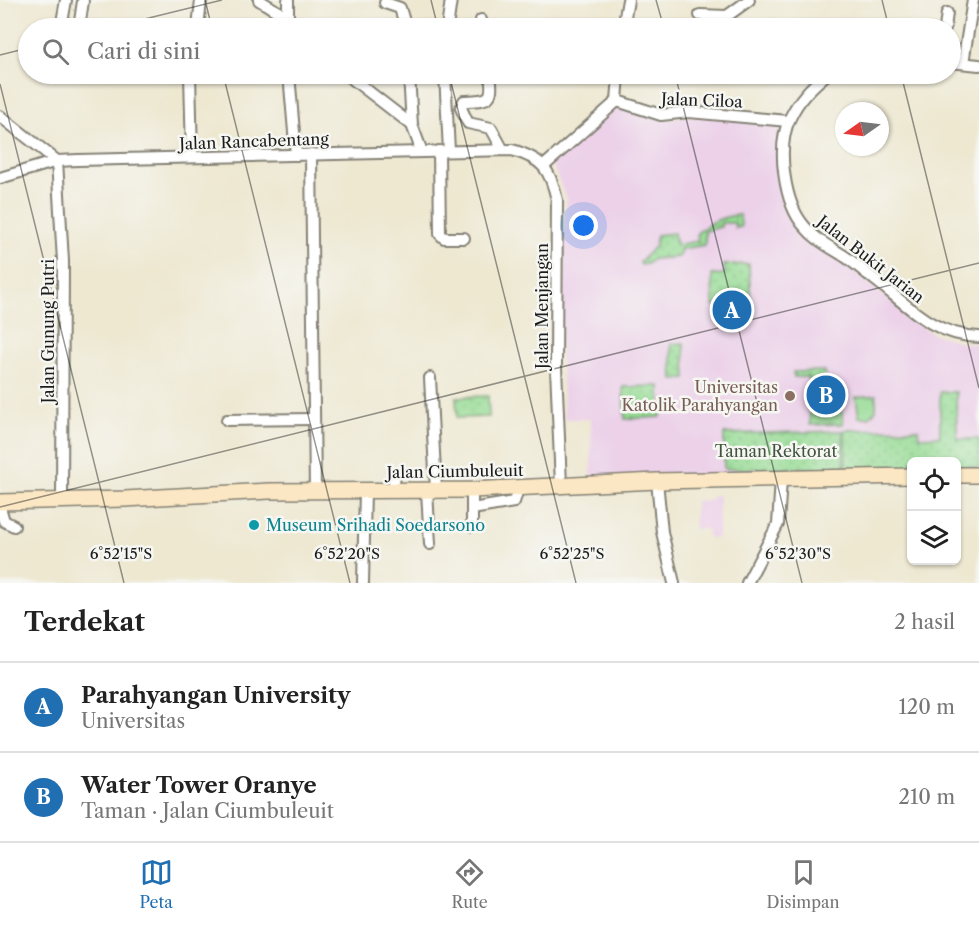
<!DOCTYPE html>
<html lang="id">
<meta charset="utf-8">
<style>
:root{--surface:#fff;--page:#f2f2f2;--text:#222;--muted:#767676;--line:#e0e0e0;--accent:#1f6fb2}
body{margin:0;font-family:"Libre Caslon Text",serif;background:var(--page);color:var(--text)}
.controls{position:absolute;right:18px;bottom:18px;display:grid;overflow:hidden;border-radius:9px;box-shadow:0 2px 4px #0004}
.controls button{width:54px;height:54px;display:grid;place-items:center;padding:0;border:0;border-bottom:2px solid var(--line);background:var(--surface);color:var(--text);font:30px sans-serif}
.compass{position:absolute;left:835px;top:102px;width:54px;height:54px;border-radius:50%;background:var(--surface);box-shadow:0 2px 4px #0004;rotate:256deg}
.you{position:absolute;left:584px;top:226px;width:21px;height:21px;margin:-15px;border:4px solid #fff;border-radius:50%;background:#1a73e8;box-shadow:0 0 0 9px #1a73e833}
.badge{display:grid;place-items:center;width:39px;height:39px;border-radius:50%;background:var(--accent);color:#fff;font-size:20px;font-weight:700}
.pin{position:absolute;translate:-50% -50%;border:3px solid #fff;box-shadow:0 2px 6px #0006}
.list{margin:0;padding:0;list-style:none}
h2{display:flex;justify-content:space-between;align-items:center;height:78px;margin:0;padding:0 24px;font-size:26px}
h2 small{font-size:20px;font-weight:400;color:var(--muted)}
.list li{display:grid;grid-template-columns:39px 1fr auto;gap:18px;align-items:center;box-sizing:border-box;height:90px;padding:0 24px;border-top:2px solid var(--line)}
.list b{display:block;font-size:22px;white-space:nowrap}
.list p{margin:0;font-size:20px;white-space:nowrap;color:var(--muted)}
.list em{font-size:20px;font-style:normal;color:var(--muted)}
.icon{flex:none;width:33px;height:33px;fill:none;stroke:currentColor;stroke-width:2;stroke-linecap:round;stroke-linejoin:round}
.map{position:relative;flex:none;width:979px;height:583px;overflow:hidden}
.search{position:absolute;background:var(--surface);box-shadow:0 2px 4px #0004;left:18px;right:18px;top:18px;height:66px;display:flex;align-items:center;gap:15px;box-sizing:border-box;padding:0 21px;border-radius:33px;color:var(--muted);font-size:22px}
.sheet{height:258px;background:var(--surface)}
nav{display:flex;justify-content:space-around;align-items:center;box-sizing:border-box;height:84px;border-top:2px solid var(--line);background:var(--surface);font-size:16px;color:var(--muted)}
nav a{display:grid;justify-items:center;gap:3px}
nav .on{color:var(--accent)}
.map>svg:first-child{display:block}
.built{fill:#ecd1e9}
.grass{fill:#96db94;stroke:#597c58;stroke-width:1.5}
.park{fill:url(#park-dots);stroke:#597c58;stroke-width:1.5}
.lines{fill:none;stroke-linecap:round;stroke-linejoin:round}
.minor-casing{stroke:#858276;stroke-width:14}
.secondary-casing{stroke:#858276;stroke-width:18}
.minor{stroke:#fff;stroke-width:10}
.secondary{stroke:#fbe7c3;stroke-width:15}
.ticks{fill:none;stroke:#1c1c1c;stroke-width:1.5;stroke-opacity:0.45}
.education-dot{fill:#8d6e63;stroke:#f6f6f2;stroke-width:2}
.culture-dot{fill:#0f9aa8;stroke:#f6f6f2;stroke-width:2}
.labels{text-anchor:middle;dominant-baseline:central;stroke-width:5;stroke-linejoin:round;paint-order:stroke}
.street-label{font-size:16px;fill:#1c1c1c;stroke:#f6f6f2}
.education-label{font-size:16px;fill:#785e54;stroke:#f6f6f2;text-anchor:end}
.park-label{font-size:16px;fill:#415540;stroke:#f6f6f2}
.culture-label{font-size:16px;fill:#0d838f;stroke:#f6f6f2;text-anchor:start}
.ticks-label{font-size:15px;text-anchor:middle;fill:#1c1c1c;stroke:#f6f6f2;stroke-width:5;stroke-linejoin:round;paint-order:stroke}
</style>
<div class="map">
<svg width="979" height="583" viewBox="0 0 979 583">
<defs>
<pattern id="park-dots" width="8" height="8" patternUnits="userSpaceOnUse" patternTransform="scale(1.5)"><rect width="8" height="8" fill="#96db94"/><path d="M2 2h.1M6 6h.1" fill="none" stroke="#81bb7f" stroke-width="1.8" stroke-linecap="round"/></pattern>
</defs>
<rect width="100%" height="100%" fill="#f6f6f2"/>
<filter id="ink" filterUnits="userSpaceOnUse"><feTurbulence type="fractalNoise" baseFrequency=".0167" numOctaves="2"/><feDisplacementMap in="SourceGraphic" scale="12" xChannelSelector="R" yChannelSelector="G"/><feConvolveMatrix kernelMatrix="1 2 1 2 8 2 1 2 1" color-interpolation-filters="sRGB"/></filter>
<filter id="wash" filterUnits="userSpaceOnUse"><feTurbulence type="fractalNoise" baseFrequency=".008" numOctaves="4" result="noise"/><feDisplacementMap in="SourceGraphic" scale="24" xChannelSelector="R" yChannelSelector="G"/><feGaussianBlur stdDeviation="1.35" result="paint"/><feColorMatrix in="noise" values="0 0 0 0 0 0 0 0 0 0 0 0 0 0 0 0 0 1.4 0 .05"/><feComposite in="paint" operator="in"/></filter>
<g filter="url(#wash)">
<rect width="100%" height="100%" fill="#eee8d1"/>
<g class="built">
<polygon points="619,106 651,118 669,120 689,115 772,122 780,126 782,178 814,240 931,333 964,343 979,344 979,471 957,472 956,461 912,461 911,472 591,478 591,419 564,419 560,340 566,198 551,162"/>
<polygon points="712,495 719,495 718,538 708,538 708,529 694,529 695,501 712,500"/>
</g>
<polygon class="grass" points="876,395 876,410 869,417 859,417 856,397"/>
<g class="park">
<path d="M740 215 741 227 735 228V223H721V227L705 231V245L681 249 679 257 653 259 647 264 641 265 640 262 655 246 656 235 674 233 676 245 698 241 697 233C711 222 722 216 740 215Z"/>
<polygon points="749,264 751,305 713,306 712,275 725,274 724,265"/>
<polygon points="684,343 686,379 673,380 671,344"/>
<polygon points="824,371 826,384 839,383 843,424 810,425 809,403 816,387 809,386 808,377 794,377 793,372"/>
<polygon points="660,386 661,417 625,419 623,387"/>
<polygon points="940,392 956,392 957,439 979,439 979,467 957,467 956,461 912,461 911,468 846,469 845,430 918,429 919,437 940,436"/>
<polygon points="488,396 489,417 457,418 456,397"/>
<polygon points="843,431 844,468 724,469 724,434"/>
</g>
</g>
<g filter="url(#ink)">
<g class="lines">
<g class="minor-casing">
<g id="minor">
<polyline points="259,0 288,18"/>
<polyline points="385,3 400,8 406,28"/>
<polyline points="700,15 727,16 749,0"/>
<polyline points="481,20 483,28"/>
<polyline points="61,28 66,0"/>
<polyline points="79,28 83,1"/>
<polyline points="198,28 201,0"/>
<polyline points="288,28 288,0"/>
<polyline points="447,28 451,0"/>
<polyline points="623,28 628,0"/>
<polyline points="945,28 947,13"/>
<polyline points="950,62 979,65"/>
<polyline points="963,63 973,0"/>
<polyline points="190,74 192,157"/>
<polyline points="289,74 296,155"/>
<polyline points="346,74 412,125"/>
<polyline points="409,74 412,125 422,152"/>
<polyline points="445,74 449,151"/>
<path d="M490 74C494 101 489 100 464 101L461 108 468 123 491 128 503 150"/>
<path d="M827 74C811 87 799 99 790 118 776 147 784 204 805 227 815 239 828 246 841 254 853 261 863 271 874 279 909 306 932 335 979 337"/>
<polyline points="617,101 661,115 689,112 788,121"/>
<polyline points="0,116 57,161 63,261 62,501"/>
<polyline points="439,151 440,234 444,238 464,238"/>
<polyline points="311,154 315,491"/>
<polyline points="544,166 617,101 619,74"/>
<path d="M0 178 57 161 78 160 512 150C543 159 550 169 557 200L556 367 561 485"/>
<polyline points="430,378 436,490"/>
<polyline points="227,420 314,419"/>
<polyline points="657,481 662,532 674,583"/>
<polyline points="393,490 395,476"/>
<polyline points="427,491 430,544"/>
<polyline points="0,507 4,521 14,526"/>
<polyline points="472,509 514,502 518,489"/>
<polyline points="472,526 472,490"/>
<polyline points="363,583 365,490"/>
<polyline points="747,583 778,524 781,480"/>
</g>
</g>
<g class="secondary-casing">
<g id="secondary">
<polyline points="956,475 979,475"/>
<polyline points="0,502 125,499 269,491 472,490 657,481 912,476"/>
</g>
</g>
<use href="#minor" class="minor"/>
<use href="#secondary" class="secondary"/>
</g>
</g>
<path class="ticks" d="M205 0 212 28M431 0 438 28M656 0 664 28M882 0 889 28M108 28 222 0M0 55 28 48M223 74 350 583M449 74 576 583M675 74 802 583M901 74 979 388M0 84 124 583M0 507 979 263"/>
<circle class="education-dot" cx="790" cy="396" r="6"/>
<circle class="culture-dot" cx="254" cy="525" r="6"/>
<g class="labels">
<g class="street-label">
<text transform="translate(702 100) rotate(2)">Jalan Ciloa</text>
<text transform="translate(254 141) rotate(-2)">Jalan Rancabentang</text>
<text transform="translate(871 259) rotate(38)">Jalan Bukit Jarian</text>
<text transform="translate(542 306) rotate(-90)">Jalan Menjangan</text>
<text transform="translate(48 331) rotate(-90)">Jalan Gunung Putri</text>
<text transform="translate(455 471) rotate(-1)">Jalan Ciumbuleuit</text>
</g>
<g class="education-label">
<text x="778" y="387">Universitas<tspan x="778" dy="18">Katolik Parahyangan</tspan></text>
</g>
<g class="park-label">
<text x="776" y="451">Taman Rektorat</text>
</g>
<g class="culture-label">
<text x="266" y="525">Museum Srihadi Soedarsono</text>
</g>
</g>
<g class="ticks-label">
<text x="121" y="559">6°52'15"S</text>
<text x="347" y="559">6°52'20"S</text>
<text x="572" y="559">6°52'25"S</text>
<text x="798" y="559">6°52'30"S</text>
</g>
</svg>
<div class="controls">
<button><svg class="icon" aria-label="locate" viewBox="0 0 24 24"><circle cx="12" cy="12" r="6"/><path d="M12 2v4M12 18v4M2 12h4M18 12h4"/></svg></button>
<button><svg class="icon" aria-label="layers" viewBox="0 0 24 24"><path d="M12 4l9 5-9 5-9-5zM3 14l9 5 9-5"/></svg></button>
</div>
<svg class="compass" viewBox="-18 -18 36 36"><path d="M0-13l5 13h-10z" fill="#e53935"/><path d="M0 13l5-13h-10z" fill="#767676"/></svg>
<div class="you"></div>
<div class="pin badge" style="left:732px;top:310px">A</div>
<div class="pin badge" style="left:826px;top:395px">B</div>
<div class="search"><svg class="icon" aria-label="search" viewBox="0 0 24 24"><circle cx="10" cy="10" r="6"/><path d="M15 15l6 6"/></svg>Cari di sini</div>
</div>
<section class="sheet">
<h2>Terdekat<small>2 hasil</small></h2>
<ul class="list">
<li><span class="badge">A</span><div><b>Parahyangan University</b><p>Universitas</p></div><em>120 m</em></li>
<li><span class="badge">B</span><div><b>Water Tower Oranye</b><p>Taman · Jalan Ciumbuleuit</p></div><em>210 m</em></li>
</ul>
</section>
<nav>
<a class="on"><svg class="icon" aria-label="map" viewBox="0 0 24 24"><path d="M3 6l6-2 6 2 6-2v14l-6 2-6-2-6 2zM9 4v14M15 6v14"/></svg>Peta</a>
<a><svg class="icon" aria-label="directions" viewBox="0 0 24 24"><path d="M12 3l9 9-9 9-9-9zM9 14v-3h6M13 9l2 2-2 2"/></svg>Rute</a>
<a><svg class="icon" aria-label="saved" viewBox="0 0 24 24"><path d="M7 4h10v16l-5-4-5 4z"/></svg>Disimpan</a>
</nav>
